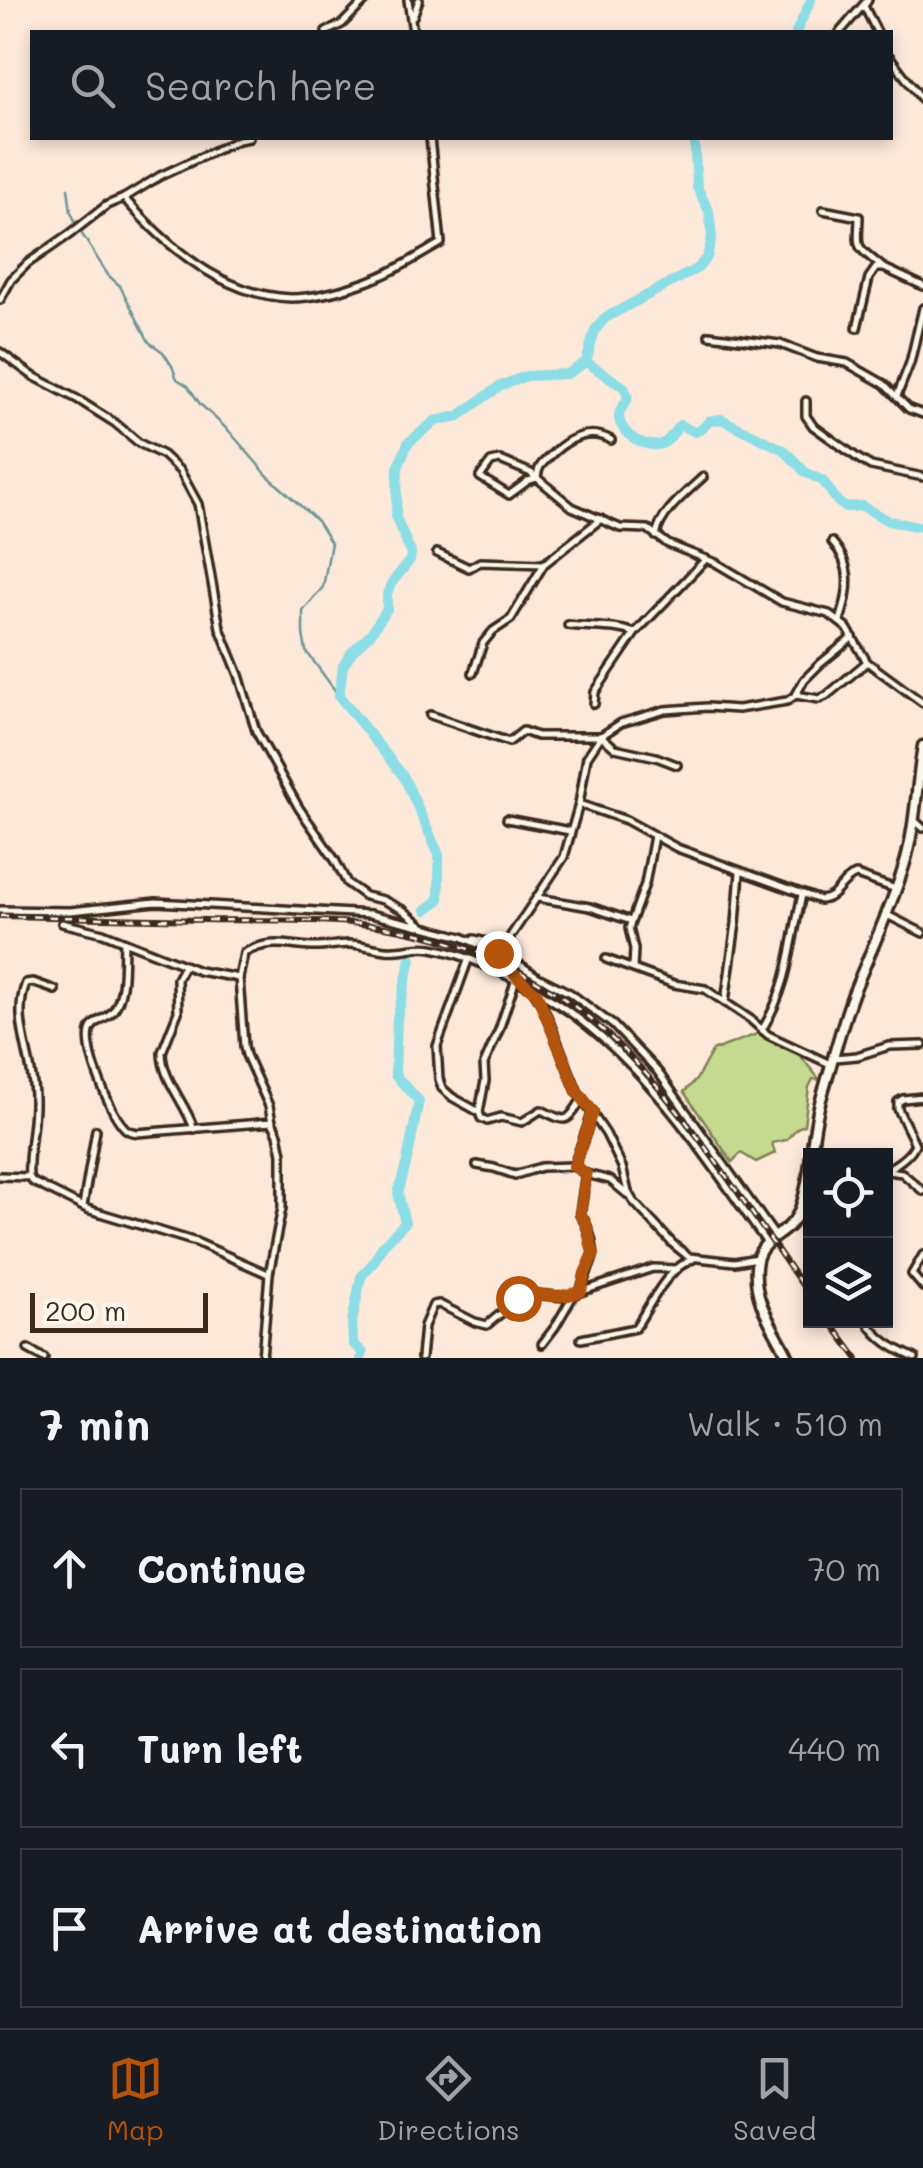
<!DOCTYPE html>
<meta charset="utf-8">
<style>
:root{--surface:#171b24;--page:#242831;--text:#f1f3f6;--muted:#9ea1a6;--line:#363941;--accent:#b45309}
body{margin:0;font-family:Mali,sans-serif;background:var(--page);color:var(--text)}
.controls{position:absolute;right:30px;bottom:30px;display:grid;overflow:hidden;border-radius:0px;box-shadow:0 5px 15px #0003}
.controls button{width:90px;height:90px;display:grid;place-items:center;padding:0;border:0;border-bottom:2px solid var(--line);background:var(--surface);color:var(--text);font:50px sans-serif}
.scale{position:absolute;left:30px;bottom:25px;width:178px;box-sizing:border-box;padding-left:10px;border:5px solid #3b2a1e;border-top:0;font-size:28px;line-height:35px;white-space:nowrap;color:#3b2a1e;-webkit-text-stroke:8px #fbf7ec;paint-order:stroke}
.stop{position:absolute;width:30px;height:30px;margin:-22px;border:8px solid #b45309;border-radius:50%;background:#fff}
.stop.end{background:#b45309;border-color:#fff;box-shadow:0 2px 10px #0008}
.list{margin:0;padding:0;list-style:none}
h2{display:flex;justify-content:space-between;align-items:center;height:130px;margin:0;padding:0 40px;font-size:42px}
h2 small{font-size:32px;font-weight:400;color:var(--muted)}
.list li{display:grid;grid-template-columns:65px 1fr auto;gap:30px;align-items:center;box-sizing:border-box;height:160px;margin:0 20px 20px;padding:0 20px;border:2px solid var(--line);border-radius:0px}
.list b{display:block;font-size:38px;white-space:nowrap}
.list em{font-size:32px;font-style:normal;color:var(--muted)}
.icon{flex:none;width:55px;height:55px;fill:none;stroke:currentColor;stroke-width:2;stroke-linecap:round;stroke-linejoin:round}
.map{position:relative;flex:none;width:923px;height:1358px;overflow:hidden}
.search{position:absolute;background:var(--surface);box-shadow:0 5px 15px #0003;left:30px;right:30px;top:30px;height:110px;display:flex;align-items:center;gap:25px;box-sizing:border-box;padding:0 35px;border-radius:0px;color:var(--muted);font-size:38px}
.sheet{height:670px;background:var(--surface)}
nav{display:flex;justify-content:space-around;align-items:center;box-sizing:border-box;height:140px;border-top:2px solid var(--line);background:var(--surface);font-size:28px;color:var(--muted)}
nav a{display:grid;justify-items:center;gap:5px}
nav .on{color:var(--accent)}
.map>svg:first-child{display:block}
.green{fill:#c5da90;stroke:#808257;stroke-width:2.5}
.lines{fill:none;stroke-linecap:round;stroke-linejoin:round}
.stream{stroke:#6c9595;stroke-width:2.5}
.river{stroke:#8cdde5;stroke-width:10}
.minor-casing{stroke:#3b2a1e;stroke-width:12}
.tertiary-casing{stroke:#3b2a1e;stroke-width:15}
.minor{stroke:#fbf7ec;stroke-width:5}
.tertiary{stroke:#fbf7ec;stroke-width:8}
.rail-casing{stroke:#3b2a1e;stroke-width:6}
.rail{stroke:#fbf7ec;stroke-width:2.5;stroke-dasharray:8;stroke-linecap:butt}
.route{stroke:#b45309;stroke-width:12}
</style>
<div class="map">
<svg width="923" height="1358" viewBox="0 0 923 1358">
<rect width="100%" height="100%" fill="#fce9da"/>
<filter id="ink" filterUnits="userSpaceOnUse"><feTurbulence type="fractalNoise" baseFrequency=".01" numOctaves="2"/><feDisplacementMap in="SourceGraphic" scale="20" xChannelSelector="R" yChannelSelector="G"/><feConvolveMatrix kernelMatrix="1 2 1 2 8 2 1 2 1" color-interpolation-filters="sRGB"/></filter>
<g filter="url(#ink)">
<polygon class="green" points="759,1033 798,1053 820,1080 813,1079 809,1087 804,1125 797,1128 786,1140 772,1143 775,1153 756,1162 741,1153 732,1162 684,1092 696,1080 712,1051"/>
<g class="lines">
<polyline class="stream" points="68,188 71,212 78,228 108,275 120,286 149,342 163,352 172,366 177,379 188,386 200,404 229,431 267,475 317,521 331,543 323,587 303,611 303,634 306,651 339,696"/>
<g class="river">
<polyline points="796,32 811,0"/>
<path d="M586 362 624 387C634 406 618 403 619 417 620 435 648 451 664 443 671 439 674 430 680 425L695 432 702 429 709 421 721 419 784 450 805 472 823 481 838 502 845 507 862 506 888 521 923 527"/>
<polyline points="426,910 439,900 439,855 404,777 339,696 343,666 352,652 371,633 387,609 387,594 391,584 410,560 411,553 396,518 398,468 408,443 435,421 459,416 500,386 526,376 567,374 586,362 595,330 605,318 698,268 707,257 712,237 709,211 697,187 694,138"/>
<polyline points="361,1358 363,1353 353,1343 352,1322 361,1277 373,1263 383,1245 405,1223 398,1193 407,1161 419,1101 395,1075 397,1018 411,959"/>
</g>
<g class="minor-casing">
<g id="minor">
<polyline points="408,0 413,32"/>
<polyline points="868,0 864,6 877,32"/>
<polyline points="413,16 419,0"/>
<polyline points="326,32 342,24 366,0"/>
<polyline points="840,32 865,3"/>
<polyline points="890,57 923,101"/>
<path d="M124 198C165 245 224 296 291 298 315 298 343 290 366 282 392 273 417 257 441 243L430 138"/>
<path d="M823 210 859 217C858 250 854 244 881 266"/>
<polyline points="0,300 11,280 28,263 70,234 107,205 124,198 160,176 238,140 249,138"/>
<polyline points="857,328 869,278 876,268 884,268 923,286"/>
<polyline points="709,335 780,344 817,358 847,363 884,384 909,409 923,414"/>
<polyline points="0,352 33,376 77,399 115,423 139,443 163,455 180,471 198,504 220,628 239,675 256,731 299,808 335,860 347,883 365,896 383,900 403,910 424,927 462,937 513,960 538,977 570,993 613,1025 658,1072 775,1236"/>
<polyline points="897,396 910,363 923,308"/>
<polyline points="806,401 806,416 813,426 859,459 871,466 923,477"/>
<path d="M611 440C588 427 566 440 550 456 542 464 538 466 537 478L528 481 509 495 480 477 491 462 500 460 531 473 572 507 620 528 648 529 668 544 716 563 782 602 829 614 847 628 867 662 923 703"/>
<path d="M656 536C660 513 686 493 703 477"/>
<path d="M832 542C854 566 849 593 840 621"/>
<polyline points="437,553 469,568 480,562 544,564"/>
<path d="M568 625C592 628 613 625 635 633"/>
<polyline points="473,673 483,643 493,631 511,619 544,564 601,519"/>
<polyline points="796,695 819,699 826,696 867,662"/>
<polyline points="594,704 595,692 635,633 706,559"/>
<polyline points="430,715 509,742 523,731 537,736 601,736 615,748 656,757 677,765"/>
<path d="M579 804 626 820 677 848 820 900C838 899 840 880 856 875L896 889"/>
<polyline points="507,819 570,831"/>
<polyline points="914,820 923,828"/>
<polyline points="538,898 590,907 631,921"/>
<polyline points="0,910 70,911 156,902 192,904 370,914 420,926"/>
<polyline points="887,915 923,933"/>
<polyline points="62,923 103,933 199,971 239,978"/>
<polyline points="474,939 496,944 506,943 564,857 579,804 587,757 601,736 621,723 665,710 707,707 738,709 787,701 796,695 804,680 820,664 853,637"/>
<path d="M124 942C123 962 126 995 113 1011 107 1019 93 1020 90 1031 85 1052 110 1111 123 1126 128 1132 130 1131 137 1133L272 1122"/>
<polyline points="469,958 437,1046 439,1079 442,1088 452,1097 479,1112"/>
<polyline points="502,958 521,980"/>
<polyline points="606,959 674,984 705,989 750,1019 768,1035 830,1064"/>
<path d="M184 966 177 979 178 1012 162 1052C162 1080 186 1103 194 1129"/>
<polyline points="633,968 634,949 629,928 645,884 654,836"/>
<path d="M516 979 499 1030 484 1064 485 1081 479 1112 481 1118 487 1121 501 1117 522 1122 541 1110C567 1122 566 1125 582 1099"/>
<path d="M55 990 33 982 26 983C11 1022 34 1058 34 1099 35 1125 27 1151 29 1177L33 1182 87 1209 196 1242 268 1274"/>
<polyline points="534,991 542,1004 577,1091 606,1134 622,1167 628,1192 633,1201 673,1244 689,1257 735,1262 757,1258"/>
<polyline points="725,1002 736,923 740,872"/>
<path d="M762 1030C790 984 790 945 802 895"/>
<polyline points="834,1058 857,1056 889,1046 923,1045"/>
<polyline points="477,1165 494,1168 515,1175 541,1167 574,1166 586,1174 610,1180 628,1195"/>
<polyline points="574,1166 593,1112"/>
<path d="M886 1170C897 1164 910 1156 915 1144L898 1109V1102L903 1099 923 1097"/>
<polyline points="888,1171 902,1173 923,1191"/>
<polyline points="0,1176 29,1177"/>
<polyline points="83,1206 96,1130"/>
<polyline points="800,1211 810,1225"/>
<polyline points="923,1255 912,1274 923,1287"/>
<path d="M581 1291C584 1278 588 1272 592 1260 596 1248 588 1225 580 1214L586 1174"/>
<path d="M866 1320C878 1340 895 1349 915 1358"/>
<path d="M581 1339 635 1328C651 1305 665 1269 693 1259"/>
<polyline points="542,1344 555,1327 573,1296"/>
<polyline points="28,1349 44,1358"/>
<path d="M262 1358 269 1274 282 1208V1154L278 1134 272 1122 269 1106 246 1055 244 1046 239 978 244 953C270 939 283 945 311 947 324 948 336 944 349 944 362 944 374 949 386 950 402 952 416 945 432 948 460 953 485 965 510 977 626 1030 695 1142 767 1243"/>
<polyline points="421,1358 424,1326 433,1305 439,1304 475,1322 487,1325 523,1295 534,1294 565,1297 653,1268 677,1269"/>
</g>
</g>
<g class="tertiary-casing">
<path id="tertiary" d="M789 1358C774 1327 753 1303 756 1267 758 1235 789 1239 800 1209 813 1173 810 1133 822 1096 832 1063 841 1026 853 994 870 952 890 911 904 866 916 827 916 786 923 746"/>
</g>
<use href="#minor" class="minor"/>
<use href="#tertiary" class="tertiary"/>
<g class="rail-casing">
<g id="rail">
<path d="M0 916C69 917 137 919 206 920 254 921 302 919 350 923 442 930 537 968 605 1032 686 1107 745 1206 810 1296"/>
<polyline points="829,1320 857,1358"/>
</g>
</g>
<use href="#rail" class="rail"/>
</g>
</g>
<g class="lines" filter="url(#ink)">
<path class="route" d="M498 953 518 978 537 994 577 1091 593 1112 574 1166 586 1174 580 1214C593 1233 586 1236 594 1254L585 1273 581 1291C554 1303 541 1288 518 1298"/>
</g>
</svg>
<div class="controls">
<button><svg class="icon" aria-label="locate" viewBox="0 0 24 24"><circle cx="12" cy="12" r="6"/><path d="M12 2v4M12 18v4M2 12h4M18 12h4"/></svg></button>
<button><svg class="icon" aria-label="layers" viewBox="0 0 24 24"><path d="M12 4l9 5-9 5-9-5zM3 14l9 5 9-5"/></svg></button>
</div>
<div class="scale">200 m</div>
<div class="stop" style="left:518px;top:1298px"></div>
<div class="stop end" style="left:498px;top:953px"></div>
<div class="search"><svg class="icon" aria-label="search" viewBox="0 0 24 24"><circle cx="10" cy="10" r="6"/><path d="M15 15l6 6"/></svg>Search here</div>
</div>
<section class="sheet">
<h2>7 min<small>Walk · 510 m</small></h2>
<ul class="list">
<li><svg class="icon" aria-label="ahead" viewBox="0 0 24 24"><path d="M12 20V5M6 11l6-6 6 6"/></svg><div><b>Continue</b></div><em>70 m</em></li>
<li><svg class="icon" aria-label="left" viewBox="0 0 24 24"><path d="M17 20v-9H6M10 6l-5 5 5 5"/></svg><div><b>Turn left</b></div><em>440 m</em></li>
<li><svg class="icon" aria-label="arrive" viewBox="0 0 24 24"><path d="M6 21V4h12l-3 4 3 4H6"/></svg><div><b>Arrive at destination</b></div></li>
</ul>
</section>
<nav>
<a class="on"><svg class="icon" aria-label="map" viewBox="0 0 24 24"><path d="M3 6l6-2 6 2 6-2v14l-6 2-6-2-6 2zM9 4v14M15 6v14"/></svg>Map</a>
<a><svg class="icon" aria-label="directions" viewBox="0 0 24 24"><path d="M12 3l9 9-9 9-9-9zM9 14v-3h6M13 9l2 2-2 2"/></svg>Directions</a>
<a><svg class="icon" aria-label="saved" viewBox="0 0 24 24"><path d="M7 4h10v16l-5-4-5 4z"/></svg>Saved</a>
</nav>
